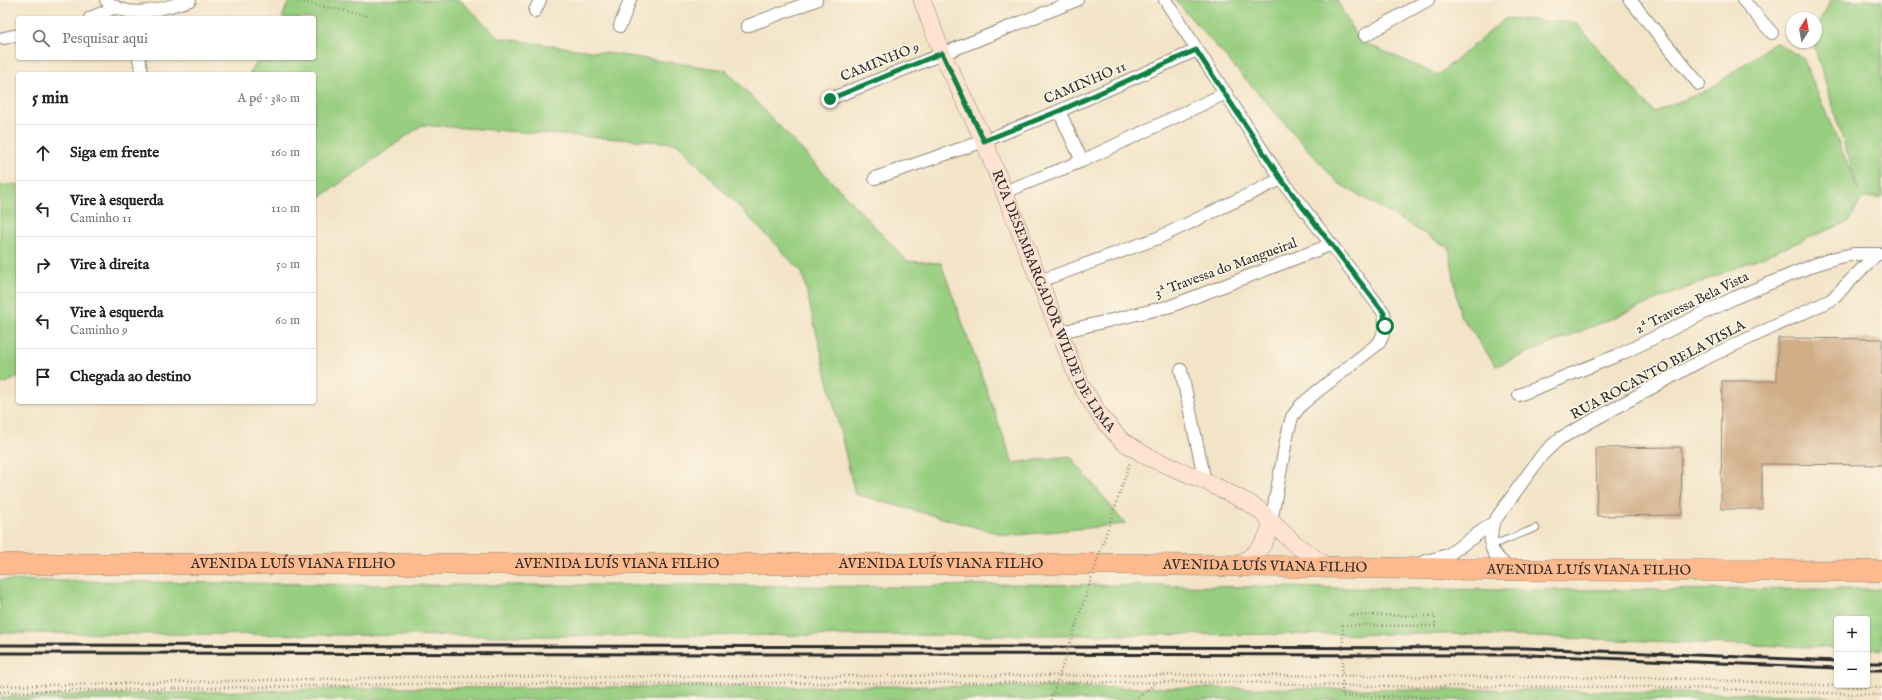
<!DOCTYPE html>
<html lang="pt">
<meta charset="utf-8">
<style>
:root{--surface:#fff;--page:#f6f6f6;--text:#202124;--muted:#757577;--line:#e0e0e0}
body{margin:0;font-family:"IM FELL English",serif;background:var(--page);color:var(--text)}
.controls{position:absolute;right:12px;bottom:12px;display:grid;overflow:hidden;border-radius:4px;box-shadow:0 1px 3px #0004}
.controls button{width:36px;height:36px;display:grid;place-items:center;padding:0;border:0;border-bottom:1px solid var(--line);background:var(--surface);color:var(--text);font:20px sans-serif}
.compass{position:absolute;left:1786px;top:12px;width:36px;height:36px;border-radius:50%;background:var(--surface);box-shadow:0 1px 3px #0004;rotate:11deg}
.stop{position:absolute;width:12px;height:12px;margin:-9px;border:3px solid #0b8043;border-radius:50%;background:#fff}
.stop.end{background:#0b8043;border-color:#fff;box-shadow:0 1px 4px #0008}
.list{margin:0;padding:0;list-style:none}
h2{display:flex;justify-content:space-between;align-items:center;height:52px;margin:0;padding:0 16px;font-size:17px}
h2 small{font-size:13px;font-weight:400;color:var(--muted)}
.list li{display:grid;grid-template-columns:26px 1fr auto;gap:12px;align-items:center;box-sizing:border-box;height:56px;padding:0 16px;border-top:1px solid var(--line)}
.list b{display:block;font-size:15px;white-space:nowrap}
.list p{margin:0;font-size:13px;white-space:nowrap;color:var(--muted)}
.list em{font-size:13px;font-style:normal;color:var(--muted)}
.icon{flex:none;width:22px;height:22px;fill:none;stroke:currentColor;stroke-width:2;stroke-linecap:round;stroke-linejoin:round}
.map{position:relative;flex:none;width:1882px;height:700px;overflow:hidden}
.search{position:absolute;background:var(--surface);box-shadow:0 1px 3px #0004;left:16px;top:16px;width:300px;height:44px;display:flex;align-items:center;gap:10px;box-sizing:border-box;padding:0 14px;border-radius:4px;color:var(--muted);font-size:15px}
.panel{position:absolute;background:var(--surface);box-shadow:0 1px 3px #0004;left:16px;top:72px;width:300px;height:332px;border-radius:4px}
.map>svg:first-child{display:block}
.green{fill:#98ce80;stroke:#627c56}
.building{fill:#d1ad88}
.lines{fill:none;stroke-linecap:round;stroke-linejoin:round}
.lane-casing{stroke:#8f887a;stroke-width:8}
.street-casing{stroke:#8f887a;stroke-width:14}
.secondary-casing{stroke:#8f887a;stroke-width:18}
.highway-casing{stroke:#8f887a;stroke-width:22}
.path{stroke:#8f887a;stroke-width:2.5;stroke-dasharray:1 3;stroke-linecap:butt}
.lane{stroke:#fff;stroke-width:6}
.street{stroke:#fff;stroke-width:12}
.secondary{stroke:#fee3d2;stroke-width:17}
.highway{stroke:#fcba8e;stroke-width:21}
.rail{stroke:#2b2b2b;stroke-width:3}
.path-bridge{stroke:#8f887a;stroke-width:2.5;stroke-dasharray:1 3;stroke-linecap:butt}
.route{stroke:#0b8043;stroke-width:5}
.labels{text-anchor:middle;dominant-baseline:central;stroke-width:3.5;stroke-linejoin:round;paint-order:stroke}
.street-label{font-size:14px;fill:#2b2b2b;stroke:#fcf5e5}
</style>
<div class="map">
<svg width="1882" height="700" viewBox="0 0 1882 700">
<rect width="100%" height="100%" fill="#fcf5e5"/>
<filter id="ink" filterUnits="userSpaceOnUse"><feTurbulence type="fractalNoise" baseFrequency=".025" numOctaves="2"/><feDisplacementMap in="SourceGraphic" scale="8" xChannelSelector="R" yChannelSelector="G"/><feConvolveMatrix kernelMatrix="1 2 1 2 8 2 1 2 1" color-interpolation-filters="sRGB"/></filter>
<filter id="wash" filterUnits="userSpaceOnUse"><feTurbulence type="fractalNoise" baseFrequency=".012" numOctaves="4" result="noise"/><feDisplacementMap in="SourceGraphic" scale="16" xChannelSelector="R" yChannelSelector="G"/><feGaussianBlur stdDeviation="0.9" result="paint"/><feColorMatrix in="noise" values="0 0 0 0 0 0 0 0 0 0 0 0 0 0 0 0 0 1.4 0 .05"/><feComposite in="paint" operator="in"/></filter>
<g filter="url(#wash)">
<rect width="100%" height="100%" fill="#f3e4c8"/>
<g class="green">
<polygon points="289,0 460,0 499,38 726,70 907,261 941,263 1013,463 1070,456 1125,524 1008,536 855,494 802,272 677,143 422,125 314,202 314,74 249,74 260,58 314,58 314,18 282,18"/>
<polygon points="1175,0 1337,0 1358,40 1438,75 1506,18 1576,23 1654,112 1710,89 1775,42 1803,58 1859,192 1813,42 1816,42 1816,28 1831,0 1882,0 1882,198 1862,198 1850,221 1496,366 1460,315 1449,248 1338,183"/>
<polygon points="18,184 18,377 6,383 0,384 0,186"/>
<polygon points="0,580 383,585 698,585 907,587 1011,584 1514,590 1882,589 1882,650 1867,649 1867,619 1837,619 1837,648 1454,634 515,636 0,633"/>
<polygon points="880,686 1544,690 1797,695 1882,700 0,700 0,697 381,688"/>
</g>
<g id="blocks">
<g class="building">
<polygon points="1778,338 1882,339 1882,465 1762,464 1762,509 1721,509 1722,381 1777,381"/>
<polygon points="1681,447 1682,515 1597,516 1596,448"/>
</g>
</g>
</g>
<g filter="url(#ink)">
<use href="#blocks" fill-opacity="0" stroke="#8f887a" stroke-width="1"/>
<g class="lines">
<g class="lane-casing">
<polyline id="lane" points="1490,546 1536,528"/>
</g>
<g class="street-casing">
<g id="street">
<path d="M106 0C128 22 164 8 190 0"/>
<path d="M1165 0 1281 179 1384 313C1386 324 1385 333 1379 343L1314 394 1301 405 1292 417 1287 436 1271 522"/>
<polyline points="1630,0 1699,84"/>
<polyline points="1743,0 1772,33"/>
<polyline points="535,11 540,0"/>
<polyline points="90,18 114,8"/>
<polyline points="620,26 630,0"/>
<polyline points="747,26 816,0"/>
<polyline points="1365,35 1428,0"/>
<polyline points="4,38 18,35"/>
<polyline points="139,58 142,74"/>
<polyline points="830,99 1077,0"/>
<polyline points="1059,111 1082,161"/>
<polyline points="875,178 984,141 1059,111 1197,50"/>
<polyline points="1004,192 1082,161 1226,93"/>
<polyline points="1040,281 1158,238 1281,179"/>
<polyline points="1061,332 1171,306 1330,245"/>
<polyline points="1181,370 1205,481"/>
<polyline points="1519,395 1621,354 1734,298 1814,265 1835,258 1853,254 1881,254"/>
<path d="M1493 523C1488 549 1490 552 1510 569"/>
<polyline points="1423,562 1448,555 1493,523 1542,455 1559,439 1702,360 1831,300 1877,254"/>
</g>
</g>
<g class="secondary-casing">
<g id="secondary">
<path id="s1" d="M922 0 942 53 984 141 1080 384 1101 417 1122 441 1150 458 1205 481 1245 501 1258 509 1295 544 1329 568"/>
<path d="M1238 566C1257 553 1267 545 1271 522"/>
</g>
</g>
<g class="highway-casing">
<g id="highway">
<path id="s2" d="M0 564H1119L1511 570 1882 571"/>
</g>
</g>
<g class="path">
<polyline points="292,0 368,16"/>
<polyline points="0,686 408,677 1244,675 1669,678 1882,688"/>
<polyline points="0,692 408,684 1243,682 1350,686 1663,687 1882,695"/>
<polyline points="1135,700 1156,683"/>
</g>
<use href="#lane" class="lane"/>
<use href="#street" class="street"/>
<use href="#secondary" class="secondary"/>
<use href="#highway" class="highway"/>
<g class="rail">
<polyline points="0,645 1526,648 1837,661"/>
<polyline points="0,653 1530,655 1837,668"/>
<polyline points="1867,663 1882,663"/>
<polyline points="1867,670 1882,670"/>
</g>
<g class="path-bridge">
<polyline points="1349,615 1435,616 1435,626 1343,625 1342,696 1438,697 1438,700"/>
<polyline points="1051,700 1130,462"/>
</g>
</g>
</g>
<g class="lines" filter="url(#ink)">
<polyline class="route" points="830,99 942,53 984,141 1059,111 1196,50 1281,179 1384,313 1385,326"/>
</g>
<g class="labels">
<g class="street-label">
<text transform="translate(880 62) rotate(-22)">CAMINHO 9</text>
<text transform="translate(1085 83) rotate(-23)">CAMINHO 11</text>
<text transform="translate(1226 268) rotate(-20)">3ª Travessa do Mangueiral</text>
<text stroke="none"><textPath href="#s1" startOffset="329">RUA DESEMBARGADOR WILDE DE LIMA</textPath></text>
<text transform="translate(1692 303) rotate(-26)">2ª Travessa Bela Vista</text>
<text transform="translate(1658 370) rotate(-28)">RUA ROCANTO BELA VISLA</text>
<text stroke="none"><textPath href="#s2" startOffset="293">AVENIDA LUÍS VIANA FILHO</textPath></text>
<text stroke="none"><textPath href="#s2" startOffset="617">AVENIDA LUÍS VIANA FILHO</textPath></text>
<text stroke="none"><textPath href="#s2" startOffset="941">AVENIDA LUÍS VIANA FILHO</textPath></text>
<text stroke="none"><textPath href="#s2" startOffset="1265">AVENIDA LUÍS VIANA FILHO</textPath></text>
<text stroke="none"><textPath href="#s2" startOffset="1589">AVENIDA LUÍS VIANA FILHO</textPath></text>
</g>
</g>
</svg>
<div class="controls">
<button>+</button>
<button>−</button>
</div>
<svg class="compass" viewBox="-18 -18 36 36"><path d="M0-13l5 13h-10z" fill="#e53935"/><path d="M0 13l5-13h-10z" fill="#757577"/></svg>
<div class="stop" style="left:1385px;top:326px"></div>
<div class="stop end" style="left:830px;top:99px"></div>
<div class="search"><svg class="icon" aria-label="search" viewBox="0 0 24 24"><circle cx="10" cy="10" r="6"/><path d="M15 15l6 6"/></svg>Pesquisar aqui</div>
<section class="panel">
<h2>5 min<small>A pé · 380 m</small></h2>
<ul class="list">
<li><svg class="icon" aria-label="ahead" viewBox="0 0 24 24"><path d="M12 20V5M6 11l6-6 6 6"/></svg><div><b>Siga em frente</b></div><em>160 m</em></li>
<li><svg class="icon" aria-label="left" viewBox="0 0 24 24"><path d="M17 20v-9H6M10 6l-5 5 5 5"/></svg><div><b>Vire à esquerda</b><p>Caminho 11</p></div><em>110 m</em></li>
<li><svg class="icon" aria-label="right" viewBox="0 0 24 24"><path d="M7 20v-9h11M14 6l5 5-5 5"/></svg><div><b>Vire à direita</b></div><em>50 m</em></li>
<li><svg class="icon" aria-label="left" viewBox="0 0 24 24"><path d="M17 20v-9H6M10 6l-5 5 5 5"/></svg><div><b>Vire à esquerda</b><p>Caminho 9</p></div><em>60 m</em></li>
<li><svg class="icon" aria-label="arrive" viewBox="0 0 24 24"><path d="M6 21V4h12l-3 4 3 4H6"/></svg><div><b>Chegada ao destino</b></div></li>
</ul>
</section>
</div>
